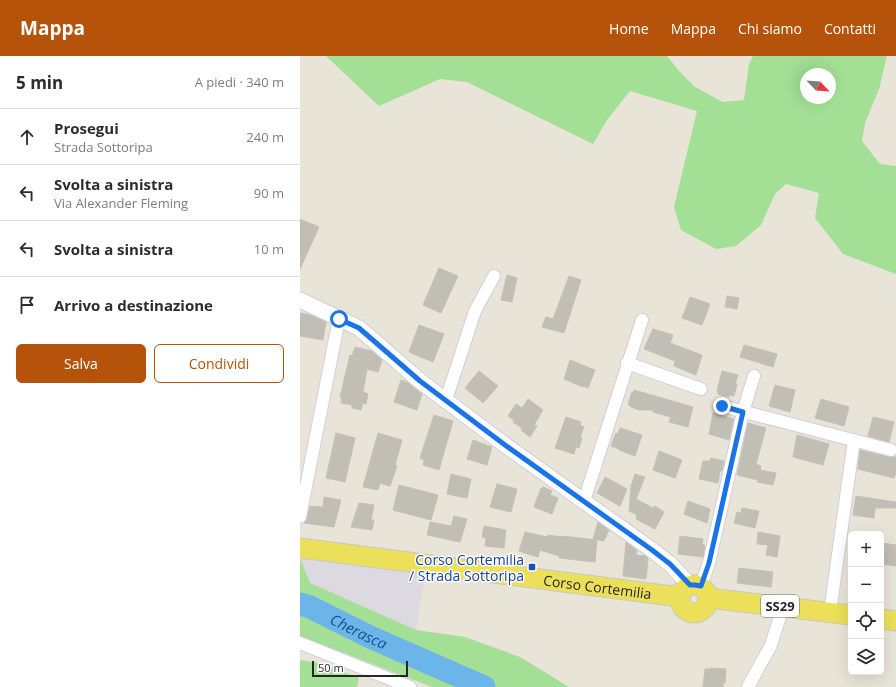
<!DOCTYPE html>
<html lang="it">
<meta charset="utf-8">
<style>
:root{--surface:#fff;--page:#f7f7f7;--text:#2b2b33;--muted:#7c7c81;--line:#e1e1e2;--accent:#b45309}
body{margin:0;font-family:"Open Sans",sans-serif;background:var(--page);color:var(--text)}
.controls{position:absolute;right:12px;bottom:12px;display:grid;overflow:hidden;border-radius:6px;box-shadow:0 4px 16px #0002}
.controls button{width:36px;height:36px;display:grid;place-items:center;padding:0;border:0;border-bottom:1px solid var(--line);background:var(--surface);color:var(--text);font:20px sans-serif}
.compass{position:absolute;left:500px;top:12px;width:36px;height:36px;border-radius:50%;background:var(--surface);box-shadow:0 4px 16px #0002;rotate:115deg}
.scale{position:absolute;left:12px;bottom:10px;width:96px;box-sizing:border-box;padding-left:4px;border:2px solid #262626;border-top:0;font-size:11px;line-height:14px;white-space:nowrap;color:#262626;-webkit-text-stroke:3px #fff;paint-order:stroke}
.stop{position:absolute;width:12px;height:12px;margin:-9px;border:3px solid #1a73e8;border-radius:50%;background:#fff}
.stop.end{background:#1a73e8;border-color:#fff;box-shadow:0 1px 4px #0008}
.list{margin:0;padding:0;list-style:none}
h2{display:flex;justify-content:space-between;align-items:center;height:52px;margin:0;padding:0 16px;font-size:17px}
h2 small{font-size:13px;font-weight:400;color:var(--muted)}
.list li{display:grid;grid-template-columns:26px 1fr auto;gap:12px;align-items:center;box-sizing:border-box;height:56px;padding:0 16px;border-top:1px solid var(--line)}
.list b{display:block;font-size:15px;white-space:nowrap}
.list p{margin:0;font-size:13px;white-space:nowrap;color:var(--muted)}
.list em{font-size:13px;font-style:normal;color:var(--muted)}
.actions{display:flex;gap:8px;padding:12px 16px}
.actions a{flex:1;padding:9px 0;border:1px solid var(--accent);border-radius:6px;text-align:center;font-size:14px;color:var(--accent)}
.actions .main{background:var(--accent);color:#fff}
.icon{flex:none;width:22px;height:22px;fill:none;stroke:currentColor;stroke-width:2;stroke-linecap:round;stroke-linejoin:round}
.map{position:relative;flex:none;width:596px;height:631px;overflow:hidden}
header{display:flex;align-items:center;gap:24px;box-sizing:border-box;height:56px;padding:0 20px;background:var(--accent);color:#fff}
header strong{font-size:19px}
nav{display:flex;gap:22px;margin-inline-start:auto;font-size:14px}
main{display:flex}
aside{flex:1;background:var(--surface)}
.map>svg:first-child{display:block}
.industrial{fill:#dcd9e1}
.green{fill:#a3df95;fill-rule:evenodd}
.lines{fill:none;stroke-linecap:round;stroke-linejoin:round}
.river{stroke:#6cb5ea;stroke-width:23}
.building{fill:#c1beb5;stroke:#c4c0b2}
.minor-casing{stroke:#cdcee0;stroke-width:14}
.tertiary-casing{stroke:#cdcee0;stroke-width:17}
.primary-casing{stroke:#c7c7c7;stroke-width:21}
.minor{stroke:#fff;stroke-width:12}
.tertiary{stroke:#fff;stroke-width:15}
.primary{stroke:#ece05a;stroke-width:19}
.route{stroke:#1a73e8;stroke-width:5}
.transit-dot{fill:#1a4fb4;stroke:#fff;stroke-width:1.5}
.labels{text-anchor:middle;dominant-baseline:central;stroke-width:3;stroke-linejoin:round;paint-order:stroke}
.shield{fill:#fff;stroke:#676767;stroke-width:1}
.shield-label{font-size:13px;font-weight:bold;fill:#262626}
.transit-label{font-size:14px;fill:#164399;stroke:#fff;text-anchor:end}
.street-label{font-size:14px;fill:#262626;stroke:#fff}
.water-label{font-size:15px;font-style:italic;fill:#115190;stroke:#fff}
</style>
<header>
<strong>Mappa</strong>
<nav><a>Home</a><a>Mappa</a><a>Chi siamo</a><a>Contatti</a></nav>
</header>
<main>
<aside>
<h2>5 min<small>A piedi · 340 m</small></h2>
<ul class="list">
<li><svg class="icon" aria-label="ahead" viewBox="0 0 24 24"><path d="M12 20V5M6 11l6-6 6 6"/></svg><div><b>Prosegui</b><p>Strada Sottoripa</p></div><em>240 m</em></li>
<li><svg class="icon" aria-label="left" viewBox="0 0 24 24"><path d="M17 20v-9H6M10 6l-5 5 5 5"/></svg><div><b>Svolta a sinistra</b><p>Via Alexander Fleming</p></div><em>90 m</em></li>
<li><svg class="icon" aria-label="left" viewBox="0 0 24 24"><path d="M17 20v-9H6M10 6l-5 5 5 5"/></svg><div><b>Svolta a sinistra</b></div><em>10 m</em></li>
<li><svg class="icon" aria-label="arrive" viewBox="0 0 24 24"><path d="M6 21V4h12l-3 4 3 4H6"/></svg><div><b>Arrivo a destinazione</b></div></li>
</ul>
<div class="actions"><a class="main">Salva</a><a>Condividi</a></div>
</aside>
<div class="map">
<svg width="596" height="631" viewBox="0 0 596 631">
<rect width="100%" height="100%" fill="#e9e4d8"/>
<polygon class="industrial" points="0,502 126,515 116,574 9,527"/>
<g class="green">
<path d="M26 0H367L380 16 395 31 423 46 444 44 449 8 453 0H587L579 33 565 67 562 85 580 108 596 110V218L543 198 515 162 519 137 486 128 475 138 461 169 436 190 416 193 381 174 374 151 397 55 330 35 307 64 293 88 167 26 140 23 79 50ZM506 18H530V42H506Z"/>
<polygon points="0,502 10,527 116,574 165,581 220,601 269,631 132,631 0,580"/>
<polygon points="0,604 20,607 59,622 57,631 0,631"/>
</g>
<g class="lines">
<path class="river" id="s1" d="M0 548 10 551 70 581 184 631"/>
</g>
<g class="building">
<polygon points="0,163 19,171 0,213"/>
<polygon points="139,212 158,220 141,257 123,249"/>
<polygon points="207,219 217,222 212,246 201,244"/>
<polygon points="269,220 281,224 264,277 242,271 246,261 253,263"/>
<polygon points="427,240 439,242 437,253 425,251"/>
<polygon points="390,241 410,248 402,269 382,262"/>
<polygon points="0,257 10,259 26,266 23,284 0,280"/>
<polygon points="119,269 144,278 133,306 109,296"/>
<polygon points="353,273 373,279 370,287 402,299 396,319 374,310 375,305 344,293"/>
<polygon points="444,289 477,298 473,311 440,301"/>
<polygon points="55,291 72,295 82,304 78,316 67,313 63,336 68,338 66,348 63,347 61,354 52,352 52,349 41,347 42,342 40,341 50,299 52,300"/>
<polygon points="270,304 295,314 288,332 284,330 283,331 264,323"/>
<polygon points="179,315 198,330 183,347 165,332"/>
<polygon points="422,315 438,319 435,328 437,328 434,340 429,339 429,341 418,338 418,336 417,335"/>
<polygon points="101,324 107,326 122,338 117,354 94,346"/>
<polygon points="475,329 495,334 490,356 469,350"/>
<polygon points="334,334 393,351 388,371 369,366 371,361 353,356 353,354 339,354 331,351 328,348 332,336 333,337"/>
<polygon points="228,343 243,354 234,369 237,370 230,381 221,374 222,372 213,366 214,364 208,360 216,348 222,352"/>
<polygon points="521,343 549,351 544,370 515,362"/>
<polygon points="413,357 434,363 429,384 409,378"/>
<polygon points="134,359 153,365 139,414 123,409 124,404 120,402"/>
<polygon points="266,361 281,366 280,369 284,371 280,381 282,382 279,392 276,391 274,398 255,392"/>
<polygon points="573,361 594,366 589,386 568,380"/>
<polygon points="448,367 466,372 456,408 461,410 460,414 476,417 473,429 457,426 458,424 437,419"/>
<polygon points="320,372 342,379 335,400 319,394 319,393 311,390 316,377 318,378"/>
<polygon points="36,377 55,382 45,426 26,422"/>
<polygon points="78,377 102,384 95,409 97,410 90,430 80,427 78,434 63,431"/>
<polygon points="497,379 529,388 523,409 493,401"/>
<polygon points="173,384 192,391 187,409 167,403"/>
<polygon points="560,394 589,401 596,401 596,416 594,422 558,413"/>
<polygon points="359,395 382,404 375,422 353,414"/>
<polygon points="411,402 424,405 422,415 420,415 418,427 399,423 403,405 410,405"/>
<polygon points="151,418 171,423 167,442 147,438"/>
<polygon points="335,418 345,421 336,443 353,452 355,450 364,456 355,473 336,463 337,459 329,455 331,430"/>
<polygon points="305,421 327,433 320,450 297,437"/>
<polygon points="197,428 217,433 211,456 190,451"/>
<polygon points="99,429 138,439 131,464 93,454"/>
<polygon points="243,431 252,435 250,439 258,442 252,458 234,451 241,432 242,433"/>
<polygon points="556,440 596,446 596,452 575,452 574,462 553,459"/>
<polygon points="24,441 41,444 34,471 4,467 7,462 10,450 23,451"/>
<polygon points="388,445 410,453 407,467 384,458"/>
<polygon points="59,447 74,449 71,464 74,464 72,474 51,471"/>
<polygon points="442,452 459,455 455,472 434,467 437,456 441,457"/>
<polygon points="154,460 167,463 160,486 127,479 130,466 151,470"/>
<polygon points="298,466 309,474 304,485 293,483"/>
<polygon points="184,470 206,474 204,492 185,490 186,482 182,481"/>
<polygon points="225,476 247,481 248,479 262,481 262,480 297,484 295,506 259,502 259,500 240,494 238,501 219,495"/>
<polygon points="458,476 480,480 477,501 466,499 468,489 457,488"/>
<polygon points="380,480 403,483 402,488 405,490 403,501 378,498"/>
<polygon points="326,486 337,494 336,499 345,500 348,502 346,523 323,520"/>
<polygon points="581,487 596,489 596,510 581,508"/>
<polygon points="439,512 473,516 471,531 437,527"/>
<polygon points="411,612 426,613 425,627 423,626 423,631 403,631 405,613 410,613"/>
</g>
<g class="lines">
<g class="minor-casing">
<g id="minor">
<polyline points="327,307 401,333"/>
<polyline points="146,344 175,255 194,220"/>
<polyline points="422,350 591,394"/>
<polyline points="284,445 342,264"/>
<polyline points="0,461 39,263"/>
<polyline points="401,530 409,507 443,356 454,320"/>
<polyline points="530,556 554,384"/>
<polyline points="0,587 110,631"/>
<polyline points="448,631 471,589 483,551"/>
</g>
</g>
<g class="tertiary-casing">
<polyline id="tertiary" points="0,244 59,272 120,325 205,389 352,494 370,508 390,529"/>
</g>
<g class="primary-casing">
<g id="primary">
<path id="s2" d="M0 492 380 541"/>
<circle cx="394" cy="543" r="14"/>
<polyline points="408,542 551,559"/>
<polyline points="581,563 596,565"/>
</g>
</g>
<use href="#minor" class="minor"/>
<use href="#tertiary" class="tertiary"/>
<use href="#primary" class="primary"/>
</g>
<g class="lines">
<polyline class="route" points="39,263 59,272 120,325 205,389 352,494 370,508 390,529 395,529 401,530 409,507 443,356 422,350"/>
</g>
<rect class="transit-dot" x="228" y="507" width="8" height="8" rx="2"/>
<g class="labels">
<rect class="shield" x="461" y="539" width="38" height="22" rx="3"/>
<g class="shield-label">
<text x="480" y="550">SS29</text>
</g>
<g class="transit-label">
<text x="224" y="503">Corso Cortemilia<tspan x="224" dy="16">/ Strada Sottoripa</tspan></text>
</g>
<g class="street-label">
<text stroke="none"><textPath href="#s2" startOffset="300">Corso Cortemilia</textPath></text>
</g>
<g class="water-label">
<text stroke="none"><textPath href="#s1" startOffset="65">Cherasca</textPath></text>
</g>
</g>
</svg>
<div class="controls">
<button>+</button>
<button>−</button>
<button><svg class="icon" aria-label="locate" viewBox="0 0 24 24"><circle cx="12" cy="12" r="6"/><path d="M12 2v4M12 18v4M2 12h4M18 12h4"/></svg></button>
<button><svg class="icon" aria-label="layers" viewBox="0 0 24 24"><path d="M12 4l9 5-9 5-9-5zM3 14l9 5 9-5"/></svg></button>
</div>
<svg class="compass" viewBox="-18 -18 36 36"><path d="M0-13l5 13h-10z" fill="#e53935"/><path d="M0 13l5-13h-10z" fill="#7c7c81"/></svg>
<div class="scale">50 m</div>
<div class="stop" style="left:39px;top:263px"></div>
<div class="stop end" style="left:422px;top:350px"></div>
</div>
</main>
